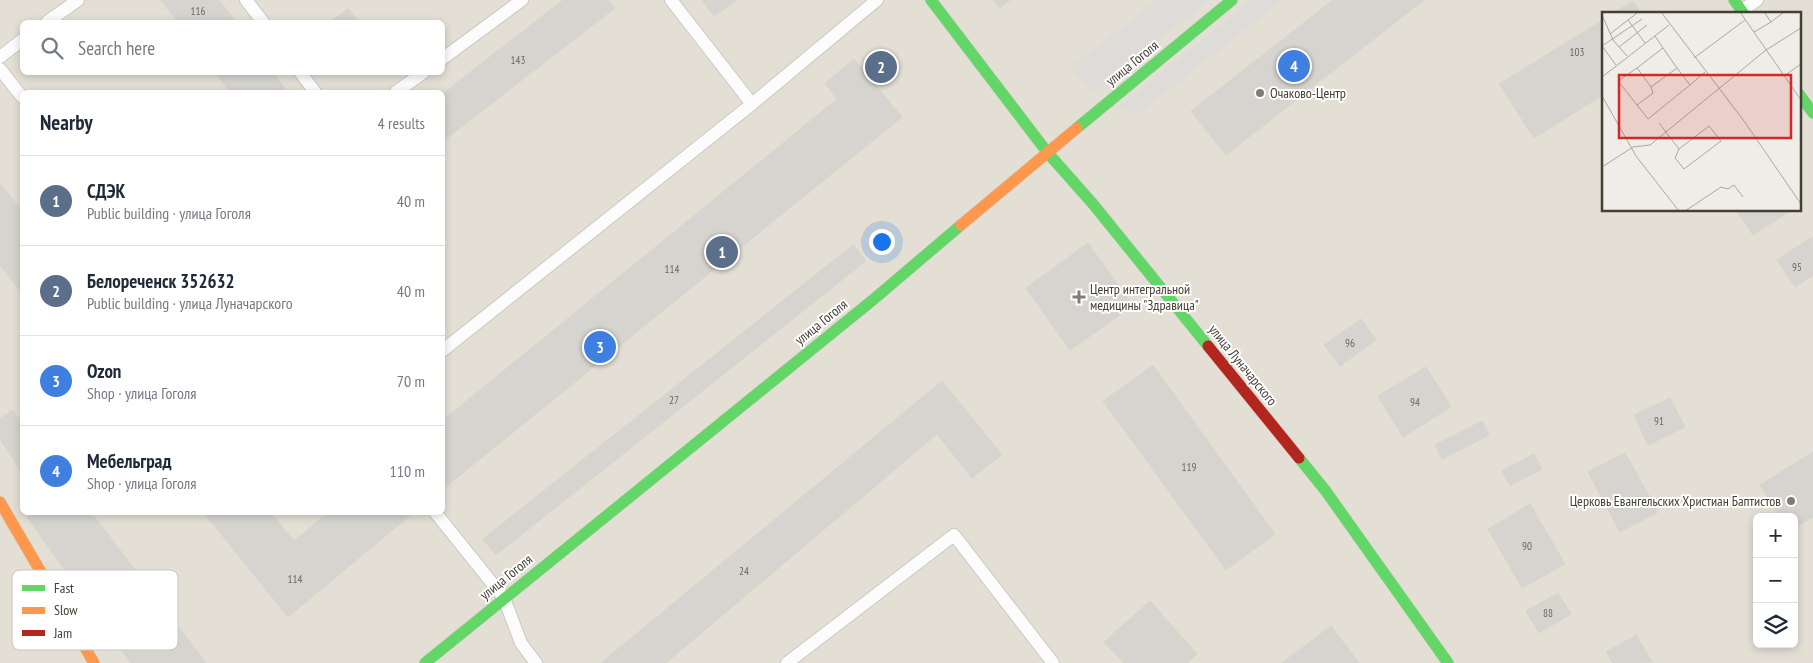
<!DOCTYPE html>
<meta charset="utf-8">
<style>
:root{--surface:#fff;--page:#f2f2f3;--text:#1f2937;--muted:#747a83;--line:#e0e1e3;--accent:#0b8043}
body{margin:0;font-family:"PT Sans Narrow",sans-serif;background:var(--page);color:var(--text)}
.controls{position:absolute;right:15px;bottom:15px;display:grid;overflow:hidden;border-radius:8px;box-shadow:0 2px 8px #0003}
.controls button{width:45px;height:45px;display:grid;place-items:center;padding:0;border:0;border-bottom:1px solid var(--line);background:var(--surface);color:var(--text);font:25px sans-serif}
.you{position:absolute;left:881px;top:241px;width:18px;height:18px;margin:-12px;border:4px solid #fff;border-radius:50%;background:#1a73e8;box-shadow:0 0 0 8px #1a73e833}
.badge{display:grid;place-items:center;width:32px;height:32px;border-radius:50%;background:var(--accent);color:#fff;font-size:16px;font-weight:700}
.pin{position:absolute;translate:-50% -50%;border:2px solid #fff;box-shadow:0 1px 5px #0006}
.list{margin:0;padding:0;list-style:none}
h2{display:flex;justify-content:space-between;align-items:center;height:65px;margin:0;padding:0 20px;font-size:21px}
h2 small{font-size:16px;font-weight:400;color:var(--muted)}
.list li{display:grid;grid-template-columns:32px 1fr auto;gap:15px;align-items:center;box-sizing:border-box;height:90px;padding:0 20px;border-top:1px solid var(--line)}
.list b{display:block;font-size:19px;white-space:nowrap}
.list p{margin:0;font-size:16px;white-space:nowrap;color:var(--muted)}
.list em{font-size:16px;font-style:normal;color:var(--muted)}
.icon{flex:none;width:28px;height:28px;fill:none;stroke:currentColor;stroke-width:2;stroke-linecap:round;stroke-linejoin:round}
.map{position:relative;flex:none;width:1813px;height:663px;overflow:hidden}
.search{position:absolute;background:var(--surface);box-shadow:0 2px 8px #0003;left:20px;top:20px;width:425px;height:55px;display:flex;align-items:center;gap:12px;box-sizing:border-box;padding:0 18px;border-radius:8px;color:var(--muted);font-size:19px}
.panel{position:absolute;background:var(--surface);box-shadow:0 2px 8px #0003;left:20px;top:90px;width:425px;height:425px;border-radius:8px}
.map>svg:first-child{display:block}
.residential{fill:#e3dfd5;fill-rule:evenodd}
.parking{fill:#dedcd8}
.building{fill:#d6d4cf;stroke:#d7d4ce}
.lines{fill:none;stroke-linecap:round;stroke-linejoin:round}
.lane-casing{stroke:#cbc9c4;stroke-width:14}
.fast-casing{stroke:#cdcabf;stroke-width:12}
.slow-casing{stroke:#cdcabf;stroke-width:12}
.jam-casing{stroke:#cdcabf;stroke-width:12}
.lane{stroke:#fcfcfc;stroke-width:12}
.fast{stroke:#63d668;stroke-width:11}
.slow{stroke:#ff974d;stroke-width:11}
.jam{stroke:#b3261e;stroke-width:11}
.poi-dot{fill:#807c73;stroke:#fff;stroke-width:2}
.labels{text-anchor:middle;dominant-baseline:central;stroke-width:4;stroke-linejoin:round;paint-order:stroke}
.number-label{font-size:11px;fill:#6a665c}
.street-label{font-size:14px;fill:#443f34;stroke:#fff}
.poi-label{font-size:14px;fill:#443f34;stroke:#fff;text-anchor:start}
.inset-road{fill:none;stroke:#aaa7a0;stroke-width:1}
.view{fill:#d62828;fill-opacity:0.15;stroke:#d62828;stroke-width:2.5}
.inset-edge{fill:none;stroke:#443f34;stroke-width:2.5}
.key{fill:#fff;stroke:#c7c5c2;stroke-width:1}
.key-label{font-size:14px;fill:#443f34}
</style>
<div class="map">
<svg width="1813" height="663" viewBox="0 0 1813 663">
<rect width="100%" height="100%" fill="#eeede8"/>
<path class="residential" d="M0 0H1813V663H0ZM1603 14H1799V210H1603ZM22 22H442V72H22ZM22 92H442V512H22ZM1757 517H1794V644H1757Z"/>
<g class="parking">
<polygon points="1157,0 1209,0 1092,94 1071,67"/>
<polygon points="1251,0 1283,0 1139,113 1118,108"/>
</g>
<g class="building">
<polygon points="161,0 219,0 236,22 178,22"/>
<polygon points="563,0 608,0 615,8 442,142 442,94"/>
<polygon points="702,0 737,0 714,16"/>
<polygon points="994,0 1010,0 1000,8"/>
<polygon points="1333,0 1424,0 1226,155 1191,111"/>
<polygon points="1633,1 1641,14 1612,14"/>
<polygon points="348,9 359,22 330,22"/>
<polygon points="1603,20 1603,95 1534,138 1499,84"/>
<polygon points="854,59 902,117 442,490 442,421 837,99 825,83"/>
<polygon points="215,72 273,72 287,92 230,92"/>
<polygon points="0,183 22,211 22,293 0,265"/>
<polygon points="1736,210 1787,210 1789,212 1753,235"/>
<polygon points="1812,237 1813,275 1795,287 1777,260"/>
<polygon points="1088,243 1133,306 1070,350 1026,288"/>
<polygon points="853,245 866,261 496,555 483,539"/>
<polygon points="1361,319 1376,340 1340,366 1324,345"/>
<polygon points="1153,365 1275,534 1226,570 1103,401"/>
<polygon points="1426,367 1451,407 1403,437 1378,396"/>
<polygon points="942,381 1002,455 972,478 937,434 666,663 601,663"/>
<polygon points="1670,398 1685,427 1648,445 1634,415"/>
<polygon points="12,410 22,423 22,473 0,439 0,419"/>
<polygon points="1482,421 1489,435 1442,459 1435,445"/>
<polygon points="1813,452 1813,517 1794,528 1794,517 1780,517 1760,485"/>
<polygon points="1625,453 1658,512 1620,532 1588,472"/>
<polygon points="1534,454 1542,469 1510,486 1502,471"/>
<polygon points="1530,504 1565,564 1522,588 1488,529"/>
<polygon points="31,512 91,512 206,663 131,663 27,517"/>
<polygon points="203,512 270,512 294,541 329,512 414,512 288,617"/>
<polygon points="1558,593 1571,614 1539,633 1526,611"/>
<polygon points="1150,601 1197,654 1187,663 1124,663 1104,642"/>
<polygon points="1331,626 1359,663 1282,663"/>
<polygon points="1636,635 1652,662 1613,663 1606,652"/>
</g>
<g class="lines">
<g class="lane-casing">
<g id="lane">
<polyline points="246,0 263,22"/>
<polyline points="671,0 752,104 877,0"/>
<polyline points="1741,11 1757,0"/>
<polyline points="47,22 78,0"/>
<polyline points="0,57 22,40"/>
<polyline points="442,59 522,0"/>
<polyline points="0,69 22,97"/>
<polyline points="300,72 315,92"/>
<polyline points="396,92 424,72"/>
<polyline points="442,351 752,104"/>
<polyline points="435,512 504,598 521,643 536,663"/>
<polyline points="787,663 954,535 1053,663"/>
</g>
</g>
<g class="fast-casing">
<g id="fast">
<polyline points="931,0 1047,152 1093,204 1208,346"/>
<polyline points="1734,0 1744,14"/>
<polyline points="1799,94 1813,113"/>
<polyline points="1077,128 1232,0"/>
<polyline points="1299,458 1325,490 1448,663"/>
<polyline points="425,663 874,299 961,225"/>
</g>
</g>
<g class="slow-casing">
<g id="slow">
<polyline points="961,225 1077,128"/>
<polyline points="0,502 94,663"/>
</g>
</g>
<g class="jam-casing">
<polyline id="jam" points="1208,346 1299,458"/>
</g>
<use href="#lane" class="lane"/>
<use href="#fast" class="fast"/>
<use href="#slow" class="slow"/>
<use href="#jam" class="jam"/>
</g>
<g class="poi-dot">
<circle cx="1260" cy="93" r="5"/>
<path d="M1076.5 289.5h5v5h5v5h-5v5h-5v-5h-5v-5h5z"/>
<circle cx="1791" cy="501" r="5"/>
</g>
<g class="labels">
<g class="number-label">
<text x="198" y="11">116</text>
<text x="1577" y="52">103</text>
<text x="518" y="60">143</text>
<text x="1797" y="267">95</text>
<text x="672" y="269">114</text>
<text x="1350" y="343">96</text>
<text x="674" y="400">27</text>
<text x="1415" y="402">94</text>
<text x="1659" y="421">91</text>
<text x="1189" y="467">119</text>
<text x="1527" y="546">90</text>
<text x="744" y="571">24</text>
<text x="295" y="579">114</text>
<text x="1548" y="613">88</text>
</g>
<g class="street-label">
<text transform="translate(1132 63) rotate(-39)">улица Гоголя</text>
<text transform="translate(821 322) rotate(-39)">улица Гоголя</text>
<text transform="translate(1243 365) rotate(51)">улица Луначарского</text>
<text transform="translate(506 577) rotate(-39)">улица Гоголя</text>
</g>
<g class="poi-label">
<text x="1270" y="93">Очаково-Центр</text>
<text x="1090" y="289">Центр интегральной<tspan x="1090" dy="16">медицины "Здравица"</tspan></text>
<text x="1781" y="501" text-anchor="end">Церковь Евангельских Христиан Баптистов</text>
</g>
</g>
<g transform="translate(1602 12)">
<rect width="199" height="199" fill="#eeede8"/>
<path class="inset-road" d="M59 0 142 109 199 192M138 0 199 88M162 0 169 10 182 0M0 3 11 28 25 44M26 8 43 31M152 20 169 10M8 22 35 1M53 24 61 36 35 56 49 75 75 56 88 73 103 60M0 34 40 7M0 34 14 53M17 35 45 13M61 36 75 56M92 46 143 8M35 56 16 69 35 93M182 64 199 52M0 65 67 13M49 75 51 81 35 93 46 107 88 73M0 84 34 144 77 199M57 111 77 137 107 114 119 129 82 157 73 146 77 137M0 155 31 135 48 133 164 38 199 16M83 199 119 175 126 177 132 173 141 185"/>
<path class="view" d="M17 63H189V126H17Z"/>
<rect width="199" height="199" class="inset-edge"/>
</g>
<rect x="12" y="570" width="166" height="80" rx="8" class="key"/>
<rect x="22" y="585" width="23" height="6" fill="#63d668"/>
<rect x="22" y="607" width="23" height="7" fill="#ff974d"/>
<rect x="22" y="630" width="23" height="6" fill="#b3261e"/>
<g class="key-label">
<text x="54" y="593">Fast</text>
<text x="54" y="615">Slow</text>
<text x="54" y="638">Jam</text>
</g>
</svg>
<div class="controls">
<button>+</button>
<button>−</button>
<button><svg class="icon" aria-label="layers" viewBox="0 0 24 24"><path d="M12 4l9 5-9 5-9-5zM3 14l9 5 9-5"/></svg></button>
</div>
<div class="you"></div>
<div class="pin badge" style="left:722px;top:252px;background:#5c6f8a">1</div>
<div class="pin badge" style="left:881px;top:67px;background:#5c6f8a">2</div>
<div class="pin badge" style="left:600px;top:347px;background:#3f7fe0">3</div>
<div class="pin badge" style="left:1294px;top:66px;background:#3f7fe0">4</div>
<div class="search"><svg class="icon" aria-label="search" viewBox="0 0 24 24"><circle cx="10" cy="10" r="6"/><path d="M15 15l6 6"/></svg>Search here</div>
<section class="panel">
<h2>Nearby<small>4 results</small></h2>
<ul class="list">
<li><span class="badge" style="background:#5c6f8a">1</span><div><b>СДЭК</b><p>Public building · улица Гоголя</p></div><em>40 m</em></li>
<li><span class="badge" style="background:#5c6f8a">2</span><div><b>Белореченск 352632</b><p>Public building · улица Луначарского</p></div><em>40 m</em></li>
<li><span class="badge" style="background:#3f7fe0">3</span><div><b>Ozon</b><p>Shop · улица Гоголя</p></div><em>70 m</em></li>
<li><span class="badge" style="background:#3f7fe0">4</span><div><b>Мебельград</b><p>Shop · улица Гоголя</p></div><em>110 m</em></li>
</ul>
</section>
</div>
